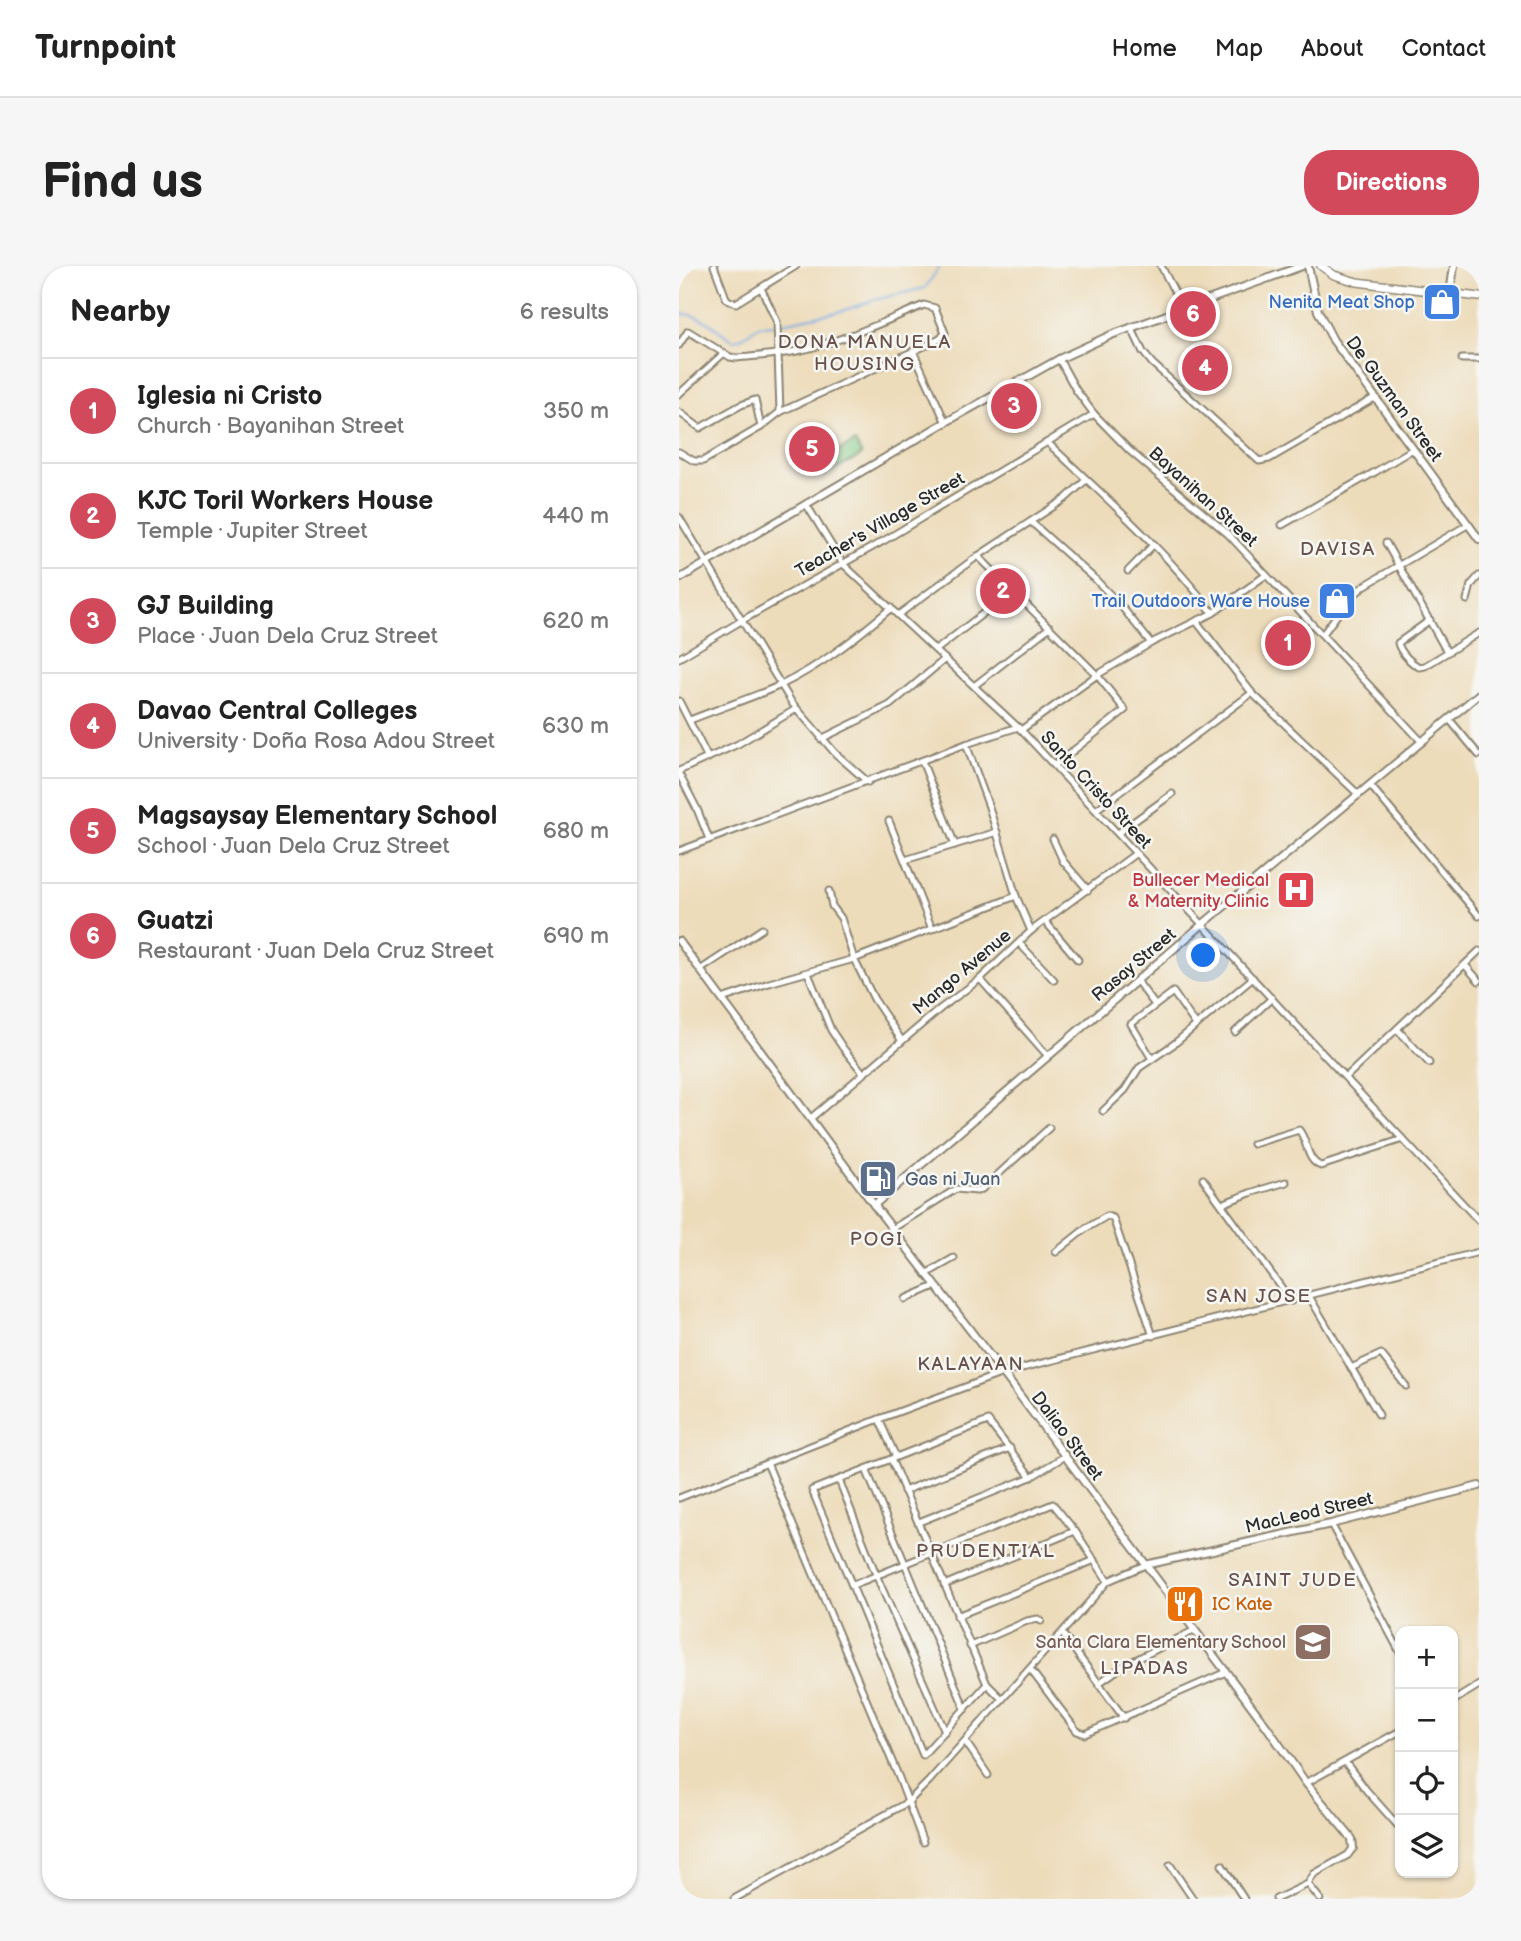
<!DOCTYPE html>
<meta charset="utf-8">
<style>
:root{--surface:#fff;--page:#f6f6f6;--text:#222;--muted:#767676;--line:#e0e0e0;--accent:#d1495b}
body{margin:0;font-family:"Balsamiq Sans",sans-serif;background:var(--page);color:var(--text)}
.controls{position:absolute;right:21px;bottom:21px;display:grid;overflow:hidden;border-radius:14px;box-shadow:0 2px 5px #0004}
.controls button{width:63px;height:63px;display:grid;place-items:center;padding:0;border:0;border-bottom:2px solid var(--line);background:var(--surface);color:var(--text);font:35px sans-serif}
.you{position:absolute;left:525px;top:690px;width:24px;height:24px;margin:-18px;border:5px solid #fff;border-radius:50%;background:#1a73e8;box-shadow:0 0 0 10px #1a73e833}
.badge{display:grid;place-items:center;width:46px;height:46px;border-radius:50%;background:var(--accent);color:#fff;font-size:23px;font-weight:700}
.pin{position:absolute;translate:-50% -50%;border:4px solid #fff;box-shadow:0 2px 7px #0006}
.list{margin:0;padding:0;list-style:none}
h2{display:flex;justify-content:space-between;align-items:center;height:91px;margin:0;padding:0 28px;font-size:30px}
h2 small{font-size:23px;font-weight:400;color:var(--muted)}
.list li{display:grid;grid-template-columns:46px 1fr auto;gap:21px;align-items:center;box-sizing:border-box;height:105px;padding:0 28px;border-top:2px solid var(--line)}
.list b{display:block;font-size:26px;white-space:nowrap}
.list p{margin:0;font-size:23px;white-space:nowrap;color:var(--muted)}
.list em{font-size:23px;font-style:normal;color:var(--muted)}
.icon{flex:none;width:38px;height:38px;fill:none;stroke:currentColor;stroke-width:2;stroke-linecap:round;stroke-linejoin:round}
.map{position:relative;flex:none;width:800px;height:1633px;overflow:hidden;border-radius:28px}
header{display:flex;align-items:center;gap:42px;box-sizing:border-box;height:98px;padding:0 35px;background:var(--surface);border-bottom:2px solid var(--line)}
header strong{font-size:33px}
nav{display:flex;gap:38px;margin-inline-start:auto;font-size:24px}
.intro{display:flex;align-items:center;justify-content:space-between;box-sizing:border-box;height:168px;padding:0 42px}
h1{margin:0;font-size:49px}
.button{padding:18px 32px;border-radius:28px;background:var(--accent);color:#fff;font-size:24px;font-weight:700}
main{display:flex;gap:42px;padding:0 42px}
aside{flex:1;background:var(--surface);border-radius:28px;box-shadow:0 2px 5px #0004}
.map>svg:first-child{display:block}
.green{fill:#89cd87;stroke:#5a7c59;stroke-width:2}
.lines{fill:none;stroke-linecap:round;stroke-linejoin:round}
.stream{stroke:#75a9e2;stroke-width:2}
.minor-casing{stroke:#8c8472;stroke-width:9}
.tertiary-casing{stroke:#8c8472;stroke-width:10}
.secondary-casing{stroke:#8c8472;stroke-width:10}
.minor{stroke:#fff;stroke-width:5}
.tertiary{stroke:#fff;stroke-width:6}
.secondary{stroke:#fff;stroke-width:7}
.labels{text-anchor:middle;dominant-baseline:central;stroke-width:5;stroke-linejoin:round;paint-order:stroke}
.shop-label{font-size:18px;fill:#366cbe;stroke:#f6f6f2;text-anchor:end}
.street-label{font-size:18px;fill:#2b2b2b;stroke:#f6f6f2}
.health-label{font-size:18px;fill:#be3a42;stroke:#f6f6f2;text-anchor:end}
.service-label{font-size:18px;fill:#4e5e75;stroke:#f6f6f2;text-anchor:start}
.food-label{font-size:18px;fill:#c56008;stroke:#f6f6f2;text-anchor:start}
.education-label{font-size:18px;fill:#785e54;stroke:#f6f6f2;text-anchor:end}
.neighbourhood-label{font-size:19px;letter-spacing:2px;fill:#69514c;stroke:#f6f6f2}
</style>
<header>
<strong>Turnpoint</strong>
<nav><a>Home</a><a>Map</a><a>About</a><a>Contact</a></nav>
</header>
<div class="intro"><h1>Find us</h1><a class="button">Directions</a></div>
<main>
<aside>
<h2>Nearby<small>6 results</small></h2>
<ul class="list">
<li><span class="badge">1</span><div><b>Iglesia ni Cristo</b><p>Church · Bayanihan Street</p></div><em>350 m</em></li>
<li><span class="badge">2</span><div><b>KJC Toril Workers House</b><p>Temple · Jupiter Street</p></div><em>440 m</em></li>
<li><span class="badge">3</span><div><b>GJ Building</b><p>Place · Juan Dela Cruz Street</p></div><em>620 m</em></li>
<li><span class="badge">4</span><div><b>Davao Central Colleges</b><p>University · Doña Rosa Adou Street</p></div><em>630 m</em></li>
<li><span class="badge">5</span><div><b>Magsaysay Elementary School</b><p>School · Juan Dela Cruz Street</p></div><em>680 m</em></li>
<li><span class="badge">6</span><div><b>Guatzi</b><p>Restaurant · Juan Dela Cruz Street</p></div><em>690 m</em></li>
</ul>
</aside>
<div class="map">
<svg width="800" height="1633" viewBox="0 0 800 1633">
<rect width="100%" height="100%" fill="#f6f6f2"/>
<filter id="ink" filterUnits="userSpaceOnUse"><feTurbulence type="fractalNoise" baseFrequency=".0143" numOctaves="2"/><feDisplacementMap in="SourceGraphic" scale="14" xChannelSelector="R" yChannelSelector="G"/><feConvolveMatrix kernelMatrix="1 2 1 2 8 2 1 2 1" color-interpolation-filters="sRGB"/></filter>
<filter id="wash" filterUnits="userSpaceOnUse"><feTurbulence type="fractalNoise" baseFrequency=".00686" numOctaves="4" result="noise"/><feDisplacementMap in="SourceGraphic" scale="28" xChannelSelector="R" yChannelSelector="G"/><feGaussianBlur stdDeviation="1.57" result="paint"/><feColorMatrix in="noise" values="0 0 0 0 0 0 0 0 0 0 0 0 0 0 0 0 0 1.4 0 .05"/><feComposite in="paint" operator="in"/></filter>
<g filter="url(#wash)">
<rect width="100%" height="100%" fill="#eddcba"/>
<polygon class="green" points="176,176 183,189 144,210 137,197"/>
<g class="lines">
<g class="stream">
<path d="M0 47C28 50 33 61 55 75L67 69 79 60 95 59"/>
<polyline points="103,57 163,45 195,34 246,22 261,0"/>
</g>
</g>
</g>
<g filter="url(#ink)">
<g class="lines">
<g class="minor-casing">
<g id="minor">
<polyline points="35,0 47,32 50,35 57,37 117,0"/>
<polyline points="482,0 504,42"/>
<polyline points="82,22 98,56 101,146"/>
<polyline points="452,61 464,86 473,97 580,195 590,193 697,131"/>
<path d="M0 79 9 65 51 91 58 92C78 90 98 89 118 85 162 76 204 56 245 39L256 42 266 67 261 73 101 146 82 161 24 195H15L0 186"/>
<polyline points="234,85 267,157"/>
<polyline points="380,93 397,124 415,148 451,185 549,268 743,476"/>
<polyline points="783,93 800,93"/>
<polyline points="0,128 44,88"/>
<polyline points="0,146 21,162 62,139 76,134 82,161"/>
<path d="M369 177C427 232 486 284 534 347"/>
<polyline points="127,238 164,298 342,464 800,955"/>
<polyline points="0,251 113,437 156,487 189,516"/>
<polyline points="352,256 416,313 442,340 472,377"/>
<polyline points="603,259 696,206 734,183"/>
<polyline points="707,277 768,386"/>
<polyline points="299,290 418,409 446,444 376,499"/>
<polyline points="449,305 475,278"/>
<polyline points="788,334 792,319 800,310"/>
<polyline points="219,349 299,290 386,233 407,214"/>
<path d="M751 354 719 377C721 386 732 397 740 401L746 400 800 367"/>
<polyline points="517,355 573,427 680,529"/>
<polyline points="644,368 669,334 685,320 790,258"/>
<polyline points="257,384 333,325"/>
<polyline points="0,392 62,355 206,274 415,148"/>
<polyline points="295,420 371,361"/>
<polyline points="0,435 29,492"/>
<polyline points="770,453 800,489"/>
<path d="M11 454C41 442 72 432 102 419 143 399 178 371 212 342"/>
<polyline points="342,464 418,409 472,377 534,347 587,309"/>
<polyline points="142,473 211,439 266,393"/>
<polyline points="287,478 310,541 337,630 352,665"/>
<polyline points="243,495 276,579"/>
<polyline points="0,505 59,478 117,443"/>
<polyline points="0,508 18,543 30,573"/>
<polyline points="691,519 800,650"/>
<polyline points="418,543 573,427"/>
<polyline points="210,555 253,663"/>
<polyline points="439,567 493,528"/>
<polyline points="374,573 384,595 409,624"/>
<polyline points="0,585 287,478 339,461"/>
<polyline points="226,594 318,566"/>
<polyline points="150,625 153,640 162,652 175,693 195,733 223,775"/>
<polyline points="366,655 399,694"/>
<polyline points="340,677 375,714"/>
<polyline points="786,699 800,715"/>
<polyline points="21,704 83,663"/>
<polyline points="129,707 152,764 164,782 185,808"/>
<polyline points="301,713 369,790"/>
<polyline points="458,715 476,739"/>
<polyline points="43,733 90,717 175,693 337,630"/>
<polyline points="718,763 750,797"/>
<polyline points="556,766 593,732"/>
<polyline points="473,793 452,758 494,726 517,759"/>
<polyline points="667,811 800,685"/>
<polyline points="424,845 446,824 460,802 495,778 574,712"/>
<polyline points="132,852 262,742 301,713 352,665 456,588"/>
<path d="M574 878 620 864C629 875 627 895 642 900L724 873"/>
<polyline points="524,913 612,1035"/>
<polyline points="543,938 571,927 607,916"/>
<polyline points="213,963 277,923 298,925 303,923 370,862"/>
<polyline points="377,986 406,963 428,950 434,952 474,1070"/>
<polyline points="247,1008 275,992"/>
<polyline points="630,1030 700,1149"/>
<polyline points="226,1033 256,1020"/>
<polyline points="672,1102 702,1088 727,1120"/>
<polyline points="200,1153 217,1191"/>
<polyline points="212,1193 308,1418 323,1433"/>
<polyline points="88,1197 220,1512 244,1576"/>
<polyline points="187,1203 286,1443"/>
<polyline points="160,1214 198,1311 266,1465"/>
<polyline points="225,1225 331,1182"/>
<polyline points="0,1232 200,1153 324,1107 800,986"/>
<polyline points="240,1256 352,1211 386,1190"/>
<polyline points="652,1258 721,1386"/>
<polyline points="174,1319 374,1238 396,1265 429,1315"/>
<polyline points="265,1319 396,1265"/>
<polyline points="278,1350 416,1294"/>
<polyline points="383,1367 445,1452"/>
<polyline points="291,1380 348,1355 359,1353 362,1355"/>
<polyline points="351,1403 398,1465 406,1468 547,1406"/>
<polyline points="420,1417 444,1400 516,1364"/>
<polyline points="308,1418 244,1489 133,1224 309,1155 352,1211"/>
<polyline points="774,1435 800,1419"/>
<polyline points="286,1475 309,1509"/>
<polyline points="666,1496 688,1525 721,1562"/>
<polyline points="627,1517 721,1465"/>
<polyline points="491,1599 514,1633"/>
<polyline points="543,1599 565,1633"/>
<polyline points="629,1618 641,1633"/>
<polyline points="55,1633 229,1536 250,1515 429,1315 466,1299"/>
<polyline points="597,1633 629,1618 635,1608 669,1589 674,1582"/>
</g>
</g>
<g class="tertiary-casing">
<g id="tertiary">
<polyline points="629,0 639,45 654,74 800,273"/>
<polyline points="771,28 775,0"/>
<polyline points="0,313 260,160 380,93 432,69 623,0"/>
<polyline points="0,675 195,939 324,1107 588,1461 627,1517 673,1573 674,1582"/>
<polyline points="195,939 524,658 800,428"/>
<polyline points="466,1299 652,1258 800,1220"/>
</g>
</g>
<g class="secondary-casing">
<polyline id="secondary" points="642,0 655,9 678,16 800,31"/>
</g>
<use href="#minor" class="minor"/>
<use href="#tertiary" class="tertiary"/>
<use href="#secondary" class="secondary"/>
</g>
</g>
<defs>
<g id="shop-square" transform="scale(2.0125)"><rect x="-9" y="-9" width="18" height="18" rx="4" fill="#3f7fe0" stroke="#f6f6f2"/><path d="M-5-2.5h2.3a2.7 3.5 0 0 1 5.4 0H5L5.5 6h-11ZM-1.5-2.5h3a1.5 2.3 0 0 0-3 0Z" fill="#fff"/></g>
<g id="hospital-square" transform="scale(2.0125)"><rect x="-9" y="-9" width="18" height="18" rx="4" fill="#e0444e" stroke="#f6f6f2"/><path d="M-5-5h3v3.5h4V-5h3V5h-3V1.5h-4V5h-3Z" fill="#fff"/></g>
<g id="fuel-square" transform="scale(2.0125)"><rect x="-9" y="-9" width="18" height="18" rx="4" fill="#5c6f8a" stroke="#f6f6f2"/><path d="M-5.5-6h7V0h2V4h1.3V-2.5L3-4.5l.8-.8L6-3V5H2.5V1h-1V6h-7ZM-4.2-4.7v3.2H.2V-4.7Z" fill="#fff"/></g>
<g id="restaurant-square" transform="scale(2.0125)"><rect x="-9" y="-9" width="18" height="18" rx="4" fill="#e8710a" stroke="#f6f6f2"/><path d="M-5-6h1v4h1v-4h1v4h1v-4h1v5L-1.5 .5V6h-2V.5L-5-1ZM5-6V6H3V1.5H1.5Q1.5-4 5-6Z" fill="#fff"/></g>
<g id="school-square" transform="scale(2.0125)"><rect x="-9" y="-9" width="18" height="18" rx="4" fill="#8d6e63" stroke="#f6f6f2"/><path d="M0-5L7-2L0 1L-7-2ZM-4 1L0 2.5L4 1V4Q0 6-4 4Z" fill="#fff"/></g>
</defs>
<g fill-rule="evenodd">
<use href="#shop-square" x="763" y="36"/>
<use href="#shop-square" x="658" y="335"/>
<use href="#hospital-square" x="617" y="624"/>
<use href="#fuel-square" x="199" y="913"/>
<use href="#restaurant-square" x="506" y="1338"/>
<use href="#school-square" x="634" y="1376"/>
</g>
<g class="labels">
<g class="shop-label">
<text x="736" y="36">Nenita Meat Shop</text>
<text x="631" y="335">Trail Outdoors Ware House</text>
</g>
<g class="street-label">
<text transform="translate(715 133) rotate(54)">De Guzman Street</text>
<text transform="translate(524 231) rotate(42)">Bayanihan Street</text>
<text transform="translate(201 259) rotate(-30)">Teacher's Village Street</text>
<text transform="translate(417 524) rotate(47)">Santo Cristo Street</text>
<text transform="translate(455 699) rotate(-40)">Rasay Street</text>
<text transform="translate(283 706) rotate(-40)">Mango Avenue</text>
<text transform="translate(388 1170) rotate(53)">Daliao Street</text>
<text transform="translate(630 1247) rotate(-13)">MacLeod Street</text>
</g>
<g class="health-label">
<text x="590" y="614">Bullecer Medical<tspan x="590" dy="21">&amp; Maternity Clinic</tspan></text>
</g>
<g class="service-label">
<text x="226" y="913">Gas ni Juan</text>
</g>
<g class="food-label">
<text x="533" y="1338">IC Kate</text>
</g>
<g class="education-label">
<text x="607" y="1376">Santa Clara Elementary School</text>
</g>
<g class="neighbourhood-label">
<text x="186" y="76">DONA MANUELA<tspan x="186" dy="22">HOUSING</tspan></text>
<text x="659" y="283">DAVISA</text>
<text x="198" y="973">POGI</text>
<text x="580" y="1030">SAN JOSE</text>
<text x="292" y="1098">KALAYAAN</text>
<text x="307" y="1285">PRUDENTIAL</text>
<text x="614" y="1314">SAINT JUDE</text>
<text x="466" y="1402">LIPADAS</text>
</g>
</g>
</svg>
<div class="controls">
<button>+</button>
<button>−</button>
<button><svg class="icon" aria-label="locate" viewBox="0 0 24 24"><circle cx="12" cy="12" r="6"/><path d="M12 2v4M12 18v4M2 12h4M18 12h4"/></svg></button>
<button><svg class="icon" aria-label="layers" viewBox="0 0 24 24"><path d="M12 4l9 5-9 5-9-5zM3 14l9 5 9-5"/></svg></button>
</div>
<div class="you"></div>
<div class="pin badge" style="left:609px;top:377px">1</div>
<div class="pin badge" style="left:324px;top:325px">2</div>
<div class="pin badge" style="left:335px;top:140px">3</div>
<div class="pin badge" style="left:526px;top:102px">4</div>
<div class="pin badge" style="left:133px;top:183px">5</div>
<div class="pin badge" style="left:514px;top:48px">6</div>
</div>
</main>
